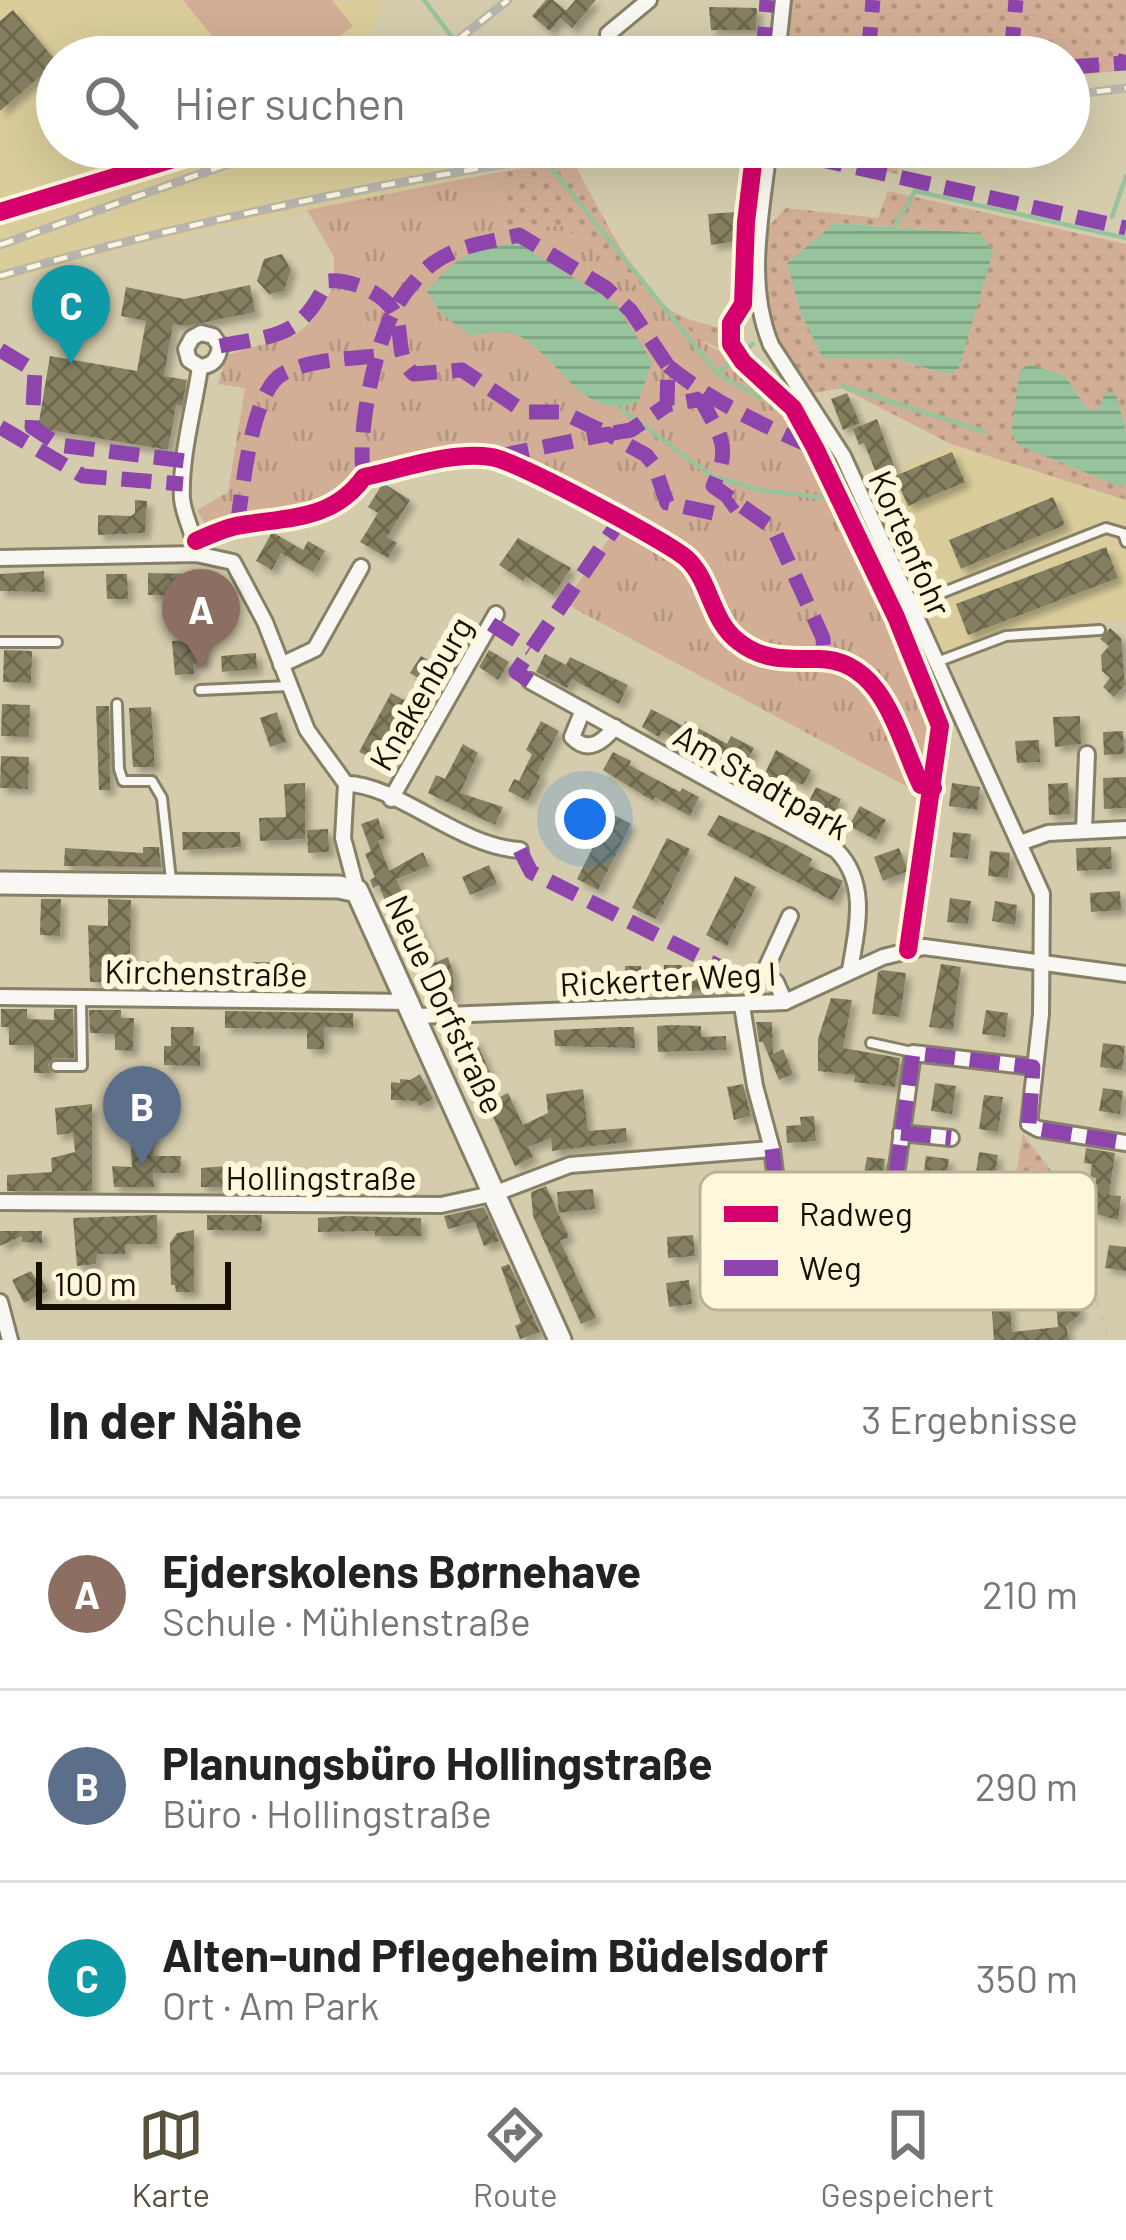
<!DOCTYPE html>
<html lang="de">
<meta charset="utf-8">
<style>
:root{--surface:#fff;--page:#f2f2f2;--text:#222;--muted:#767676;--line:#e0e0e0;--accent:#58523d}
body{margin:0;font-family:Barlow,sans-serif;background:var(--page);color:var(--text)}
.scale{position:absolute;left:36px;bottom:30px;width:195px;box-sizing:border-box;padding-left:12px;border:6px solid #151000;border-top:0;font-size:33px;line-height:42px;white-space:nowrap;color:#151000;-webkit-text-stroke:9px #fef7db;paint-order:stroke}
.you{position:absolute;left:585px;top:819px;width:42px;height:42px;margin:-30px;border:9px solid #fff;border-radius:50%;background:#1a73e8;box-shadow:0 0 0 18px #1a73e833}
.badge{display:grid;place-items:center;width:78px;height:78px;border-radius:50%;background:var(--accent);color:#fff;font-size:39px;font-weight:700}
.pin{position:absolute;translate:-50% -99px;filter:drop-shadow(0 3px 6px #0008)}
.pin::after{content:'';position:absolute;top:63px;width:42px;height:36px;background:inherit;clip-path:polygon(0 0,100% 0,50% 100%)}
.list{margin:0;padding:0;list-style:none}
h2{display:flex;justify-content:space-between;align-items:center;height:156px;margin:0;padding:0 48px;font-size:51px}
h2 small{font-size:39px;font-weight:400;color:var(--muted)}
.list li{display:grid;grid-template-columns:78px 1fr auto;gap:36px;align-items:center;box-sizing:border-box;height:192px;padding:0 48px;border-top:3px solid var(--line)}
.list b{display:block;font-size:45px;white-space:nowrap}
.list p{margin:0;font-size:39px;white-space:nowrap;color:var(--muted)}
.list em{font-size:39px;font-style:normal;color:var(--muted)}
.icon{flex:none;width:66px;height:66px;fill:none;stroke:currentColor;stroke-width:2;stroke-linecap:round;stroke-linejoin:round}
.map{position:relative;flex:none;width:1126px;height:1340px;overflow:hidden}
.search{position:absolute;background:var(--surface);box-shadow:0 12px 48px #0002;left:36px;right:36px;top:36px;height:132px;display:flex;align-items:center;gap:30px;box-sizing:border-box;padding:0 42px;border-radius:66px;color:var(--muted);font-size:45px}
.sheet{height:732px;background:var(--surface)}
nav{display:flex;justify-content:space-around;align-items:center;box-sizing:border-box;height:168px;border-top:3px solid var(--line);background:var(--surface);font-size:33px;color:var(--muted)}
nav a{display:grid;justify-items:center;gap:6px}
nav .on{color:var(--accent)}
.map>svg:first-child{display:block}
.built{fill:#dacd9b}
.grass{fill:url(#grass-dots);fill-rule:evenodd}
.park{fill:url(#park-tufts)}
.pitch{fill:#d3ae96}
.water{fill:url(#water-rules)}
.lines{fill:none;stroke-linecap:round;stroke-linejoin:round}
.stream{stroke:#97c39d;stroke-width:4.5}
.building{fill:url(#building-cross-hatch);filter:url(#shadow)}
.lane-casing{stroke:#868067;stroke-width:14}
.street-casing{stroke:#868067;stroke-width:20}
.secondary-casing{stroke:#868067;stroke-width:27}
.path{stroke:#c5c3ba;stroke-width:3;stroke-dasharray:6 9;stroke-linecap:butt}
.lane{stroke:#f9f7f3;stroke-width:8}
.street{stroke:#f9f7f3;stroke-width:14}
.secondary{stroke:#f9f7f3;stroke-width:21}
.rail-casing{stroke:#b7b5ad;stroke-width:9}
.rail{stroke:#fef7db;stroke-width:4.5;stroke-dasharray:14;stroke-linecap:butt}
.quiet{stroke:#8e44ad;stroke-width:15;stroke-dasharray:30 15;stroke-linecap:butt}
.cycleway-casing{stroke:#fef7db;stroke-width:26}
.cycleway{stroke:#d6006c;stroke-width:18}
.labels{text-anchor:middle;dominant-baseline:central;stroke-width:12;stroke-linejoin:round;paint-order:stroke}
.street-label{font-size:33px;fill:#151000;stroke:#fef7db}
.key{fill:#fef7db;stroke:#b8b299;stroke-width:3}
.key-label{font-size:33px;fill:#151000}
</style>
<div class="map">
<svg width="1126" height="1340" viewBox="0 0 1126 1340">
<defs>
<pattern id="grass-dots" width="8" height="8" patternUnits="userSpaceOnUse" patternTransform="scale(3)"><rect width="8" height="8" fill="#d3ae96"/><path d="M2 2h.1M6 6h.1" fill="none" stroke="#b49580" stroke-width="1.8" stroke-linecap="round"/></pattern>
<pattern id="park-tufts" width="24" height="20" patternUnits="userSpaceOnUse" patternTransform="scale(3)"><rect width="24" height="20" fill="#d3ae96"/><path d="M3 7l-1-3M5 7V3M7 7l1-3M15 17l-1-3M17 17v-4M19 17l1-3" fill="none" stroke="#b49580"/></pattern>
<pattern id="water-rules" width="6" height="5" patternUnits="userSpaceOnUse" patternTransform="scale(3)"><rect width="6" height="5" fill="#97c39d"/><path d="M0 2.5h6" fill="none" stroke="#81a685"/></pattern>
<pattern id="building-cross-hatch" width="8" height="8" patternUnits="userSpaceOnUse" patternTransform="scale(3)"><rect width="8" height="8" fill="#857f62"/><path d="M0 0l8 8M0 8l8-8" fill="none" stroke="#6c674e"/></pattern>
<filter id="shadow"><feDropShadow dx="5.5" dy="5.5" stdDeviation="3" flood-color="#0004"/></filter>
</defs>
<rect width="100%" height="100%" fill="#d4ccad"/>
<g class="built">
<polygon points="0,0 342,0 347,5 353,0 378,0 381,6 369,36 349,57 57,57 57,147 187,147 0,204"/>
<polygon points="211,147 298,147 294,150 298,157 313,163 348,164 432,147 477,147 478,175 142,245 0,283 0,212"/>
<polygon points="951,444 1126,500 1126,619 995,632 928,660 853,492"/>
</g>
<g class="grass">
<polygon points="791,0 1126,0 1126,70 1069,76 1069,57 786,57"/>
<polygon points="827,147 897,147 898,174 827,158"/>
<path d="M572 161C596 201 630 275 663 304 679 319 703 323 723 329L726 345 743 362 505 232 499 172Z"/>
<path d="M888 191 1126 244V432L1116 394 1099 410H1088L1065 376 1121 487 1126 484V500L951 444 842 388 813 393C762 325 762 314 765 230L786 208 878 218ZM835 223 980 233 948 375 896 359Z"/>
<polygon points="1023,1134 1056,1177 1089,1278 996,1285"/>
</g>
<polygon class="park" points="499,172 505,232 561,225 709,346 743,362 793,408 896,617 940,726 932,800 564,603 616,529 500,467 475,461 382,478 353,507 302,528 260,530 216,542 197,510 228,492 245,388 218,384 227,355 295,335 312,321 334,286 334,257 307,210"/>
<polygon class="pitch" points="183,0 332,0 353,26 314,57 229,57"/>
<g class="water">
<polygon points="835,223 980,233 993,252 959,368 948,375 897,359 823,358 801,314 787,263"/>
<path d="M516 242 616 304 652 362 638 402C584 424 560 358 519 336 505 329 485 333 471 336L442 314 427 292C454 256 473 250 516 242Z"/>
<polygon points="1029,364 1065,376 1088,410 1099,409 1105,392 1116,394 1126,432 1126,484 1121,487 1018,445 1011,433 1020,370"/>
</g>
<g class="lines">
<g class="stream">
<polyline points="424,0 467,57"/>
<polyline points="534,147 717,373 753,344"/>
<polyline points="1112,217 1126,176"/>
<polyline points="894,227 915,191 1126,238"/>
<polyline points="717,374 760,397"/>
<polyline points="842,386 986,432"/>
<polyline points="621,409 712,476 759,490 827,498"/>
</g>
</g>
<g class="building">
<polygon points="546,0 553,0 566,11 575,0 596,0 572,28 560,18 550,31 532,16"/>
<polygon points="709,7 757,8 756,30 711,30"/>
<polygon points="13,10 57,62 0,111 0,21"/>
<polygon points="737,212 737,241 711,245 708,214"/>
<polygon points="282,254 291,270 284,291 269,294 257,281 264,259"/>
<polygon points="250,285 255,312 187,326 173,324 164,376 187,380 182,406 176,405 168,450 38,428 50,356 137,371 146,321 121,316 126,287 184,299"/>
<polygon points="847,393 860,423 843,430 831,399"/>
<polygon points="877,419 896,472 879,480 864,443 859,445 853,429"/>
<polygon points="952,452 965,482 908,506 895,476"/>
<polygon points="383,483 410,500 387,537 397,543 388,558 360,542 378,513 368,507"/>
<polygon points="1053,497 1065,525 961,569 949,540"/>
<polygon points="135,500 147,501 145,533 98,535 98,515 131,516 135,513"/>
<polygon points="272,532 303,550 308,541 325,551 313,572 281,553 272,570 256,561"/>
<polygon points="518,538 571,568 553,595 526,576 523,581 499,565"/>
<polygon points="1106,547 1118,578 968,635 956,604"/>
<polygon points="44,571 45,592 0,591 0,574"/>
<polygon points="148,573 197,574 197,619 180,619 180,595 148,595"/>
<polygon points="106,574 127,574 128,599 107,599"/>
<polygon points="1110,628 1121,638 1125,685 1114,697 1103,687 1110,678 1102,671 1101,655 1109,646 1100,639"/>
<polygon points="191,640 191,650 203,649 204,663 193,664 194,674 175,675 172,641"/>
<polygon points="4,650 32,651 31,683 3,682"/>
<polygon points="489,650 509,662 498,680 479,667"/>
<polygon points="256,653 257,669 222,672 221,656"/>
<polygon points="545,654 566,665 570,657 628,685 619,704 572,679 567,688 536,672"/>
<polygon points="421,656 442,668 431,686 410,673"/>
<polygon points="391,693 410,703 402,719 398,717 377,760 359,752"/>
<polygon points="2,704 30,705 29,737 1,736"/>
<polygon points="96,706 109,706 110,790 99,790"/>
<polygon points="151,707 155,767 133,767 129,708"/>
<polygon points="651,709 683,726 685,721 727,744 731,736 754,748 741,773 718,760 721,755 699,743 696,749 662,731 659,737 642,727"/>
<polygon points="277,712 286,742 270,747 260,718"/>
<polygon points="1080,716 1081,744 1055,747 1053,717"/>
<polygon points="541,721 559,731 537,773 541,775 528,801 508,791 514,779 519,781 532,754 526,750"/>
<polygon points="1123,731 1124,754 1104,755 1103,732"/>
<polygon points="1039,740 1040,762 1017,763 1015,741"/>
<polygon points="463,744 478,753 460,793 503,807 495,825 428,793 436,775 445,779"/>
<polygon points="776,750 811,770 803,785 787,777 775,800 757,790"/>
<polygon points="613,752 631,761 629,765 680,792 682,788 699,797 690,816 655,797 653,801 603,770"/>
<polygon points="1,756 29,757 28,789 0,788"/>
<polygon points="1126,777 1126,808 1104,809 1103,778"/>
<polygon points="305,783 305,839 260,841 259,818 286,817 284,784"/>
<polygon points="952,783 980,787 977,810 949,806"/>
<polygon points="1068,783 1070,814 1049,815 1048,784"/>
<polygon points="816,787 841,799 830,824 804,811"/>
<polygon points="860,806 886,820 876,840 849,826"/>
<polygon points="610,813 631,824 598,890 577,879"/>
<polygon points="719,815 785,844 812,859 809,866 843,881 833,901 707,835"/>
<polygon points="378,818 385,838 378,841 389,871 423,852 429,866 396,879 434,963 448,957 453,972 454,999 433,999 413,953 399,925 395,927 379,885 373,888 370,880 375,877 365,854 371,851 361,824"/>
<polygon points="328,829 329,852 308,853 307,830"/>
<polygon points="182,832 240,832 241,847 183,850"/>
<polygon points="953,832 971,834 968,859 950,857"/>
<polygon points="667,838 690,849 656,919 632,908"/>
<polygon points="143,847 159,847 161,867 64,866 65,848 143,853"/>
<polygon points="1111,847 1112,869 1077,871 1076,848"/>
<polygon points="899,848 908,871 883,881 874,857"/>
<polygon points="990,851 1010,853 1008,878 988,876"/>
<polygon points="489,865 497,884 470,895 462,877"/>
<polygon points="735,876 756,887 727,946 706,935"/>
<polygon points="1120,891 1121,910 1091,912 1090,893"/>
<polygon points="950,898 971,901 968,924 947,922"/>
<polygon points="41,899 61,899 60,936 40,935"/>
<polygon points="108,899 131,900 130,961 158,962 158,981 90,982 88,925 108,926"/>
<polygon points="995,901 1017,905 1015,925 992,921"/>
<polygon points="253,962 294,963 294,980 253,979"/>
<polygon points="941,964 961,967 953,1030 929,1027"/>
<polygon points="664,965 682,965 682,978 722,977 722,989 664,993"/>
<polygon points="625,966 641,966 641,994 597,995 597,980 625,980"/>
<polygon points="882,970 906,973 900,1017 872,1014 878,972"/>
<polygon points="831,998 852,1000 843,1048 900,1058 895,1087 854,1082 855,1075 818,1071 818,1039"/>
<polygon points="1,1009 27,1009 27,1019 54,1020 54,1009 73,1009 74,1058 53,1058 48,1065 51,1073 34,1073 34,1045 9,1045 9,1027 1,1027"/>
<polygon points="89,1010 121,1010 121,1018 134,1018 133,1051 115,1050 115,1034 90,1033"/>
<polygon points="986,1010 1008,1013 1005,1037 982,1034"/>
<polygon points="225,1011 353,1013 353,1028 324,1027 324,1049 307,1049 307,1029 225,1028"/>
<polygon points="756,1022 772,1022 773,1054 783,1049 793,1074 779,1080 763,1042 759,1042"/>
<polygon points="671,1025 701,1026 701,1037 726,1036 726,1050 658,1052 657,1026"/>
<polygon points="171,1027 194,1027 193,1046 200,1046 200,1066 164,1065 164,1046 171,1046"/>
<polygon points="619,1027 634,1027 635,1048 555,1046 554,1030"/>
<polygon points="475,1038 490,1073 475,1080 459,1045"/>
<polygon points="1103,1043 1125,1046 1122,1070 1100,1067"/>
<polygon points="420,1074 433,1099 419,1106 417,1101 391,1100 391,1082 400,1083 400,1079 410,1080"/>
<polygon points="935,1083 956,1086 952,1114 931,1111"/>
<polygon points="743,1084 751,1116 734,1120 727,1087"/>
<polygon points="1103,1088 1123,1091 1120,1114 1099,1111"/>
<polygon points="583,1089 588,1131 626,1128 627,1142 552,1151 551,1138 528,1147 533,1157 515,1166 487,1103 508,1093 523,1125 548,1113 546,1094"/>
<polygon points="984,1095 1003,1097 998,1132 979,1129"/>
<polygon points="92,1104 92,1191 7,1191 7,1175 52,1172 51,1158 75,1152 73,1133 57,1135 55,1108"/>
<polygon points="814,1116 816,1141 787,1143 786,1126 801,1125 800,1117"/>
<polygon points="130,1129 153,1129 153,1156 181,1156 180,1173 153,1173 154,1187 114,1187 112,1166 132,1167"/>
<polygon points="1086,1148 1115,1153 1109,1195 1121,1196 1118,1220 1092,1213 1096,1178 1090,1177 1092,1164 1084,1163"/>
<polygon points="979,1152 998,1155 993,1189 974,1187"/>
<polygon points="926,1156 949,1159 944,1190 922,1187"/>
<polygon points="867,1157 885,1159 873,1225 855,1222"/>
<polygon points="227,1166 239,1166 239,1170 411,1171 411,1187 238,1186 238,1192 226,1192 226,1187 201,1187 201,1168"/>
<polygon points="546,1186 569,1237 560,1241 596,1318 581,1324 533,1216 531,1192"/>
<polygon points="593,1189 595,1209 559,1213 557,1192"/>
<polygon points="484,1207 499,1241 484,1246 475,1222 448,1229 444,1216"/>
<polygon points="157,1215 157,1244 125,1244 125,1254 97,1254 96,1264 77,1266 73,1218"/>
<polygon points="207,1215 262,1215 261,1231 207,1230"/>
<polygon points="346,1216 421,1218 421,1236 375,1236 375,1231 318,1232 318,1218"/>
<polygon points="194,1230 194,1292 176,1292 175,1285 171,1285 170,1243 177,1233"/>
<polygon points="0,1231 42,1231 42,1243 22,1242 22,1236 0,1246"/>
<polygon points="693,1235 695,1256 668,1258 667,1237"/>
<polygon points="1109,1245 1126,1247 1126,1271 1105,1268"/>
<polygon points="509,1264 540,1332 520,1339 515,1326 521,1323 501,1267"/>
<polygon points="31,1271 35,1278 40,1275 48,1291 24,1303 12,1280"/>
<polygon points="689,1280 692,1304 669,1307 666,1283"/>
<polygon points="1075,1292 1080,1314 1066,1326 1069,1340 994,1340 991,1299 1009,1297 1012,1332 1058,1327 1056,1300"/>
</g>
<g class="lines">
<g class="lane-casing">
<g id="lane">
<polyline points="911,605 1106,528 1123,533 1126,542"/>
<polyline points="0,642 57,642"/>
<polyline points="937,662 1006,636 1100,630"/>
<polyline points="200,690 289,686"/>
<polyline points="117,704 119,769 123,781 152,781 162,798 171,880"/>
<polyline points="871,1043 912,1052"/>
<polyline points="56,1066 82,1066 81,998"/>
</g>
</g>
<g class="street-casing">
<g id="street">
<polyline points="608,34 649,0"/>
<polyline points="777,57 783,0"/>
<path d="M769 147C762 212 745 282 771 345L843 456 1042 894 1041 1014 1029 1124 1038 1129 1126 1143"/>
<path d="M196 554C195 534 184 518 182 499 180 457 194 409 200 367 213 365 218 360 220 346L213 336 201 333 192 338 186 349 189 360 200 367"/>
<polyline points="0,558 196,554 233,562 265,622 307,730 346,784 343,838 357,891"/>
<polyline points="281,665 315,649 361,567"/>
<path d="M530 681 836 850C869 883 857 928 850 970"/>
<path d="M583 710 572 737C588 754 603 742 615 727"/>
<path d="M346 784C395 783 459 847 520 850"/>
<polyline points="391,799 496,614"/>
<polyline points="1084,830 1087,754"/>
<polyline points="1020,843 1048,833 1126,829"/>
<polyline points="0,997 411,1002"/>
<polyline points="785,1002 776,982 763,975 790,916"/>
<polyline points="417,1016 785,1002 883,957 924,947 1126,974"/>
<polyline points="901,1133 951,1138"/>
<polyline points="772,1149 786,1256"/>
<polyline points="0,1202 441,1205 496,1193 570,1165 772,1149 755,1086 742,1006"/>
<polyline points="891,1212 983,1226"/>
<polyline points="734,1263 886,1246 913,1053 1033,1067"/>
<polyline points="0,1302 10,1340"/>
</g>
</g>
<g class="secondary-casing">
<polyline id="secondary" points="0,883 339,887 357,891 560,1340"/>
</g>
<g class="path">
<path d="M292 147C314 182 397 154 432 147"/>
<polyline points="1026,1137 1056,1177 1109,1340"/>
</g>
<use href="#lane" class="lane"/>
<use href="#street" class="street"/>
<use href="#secondary" class="secondary"/>
<g class="rail-casing">
<g id="rail">
<polyline points="436,57 508,0"/>
<polyline points="1069,95 1126,88"/>
<polyline points="0,245 276,147"/>
<path d="M0 276C203 217 408 177 617 147"/>
</g>
</g>
<use href="#rail" class="rail"/>
<g class="quiet">
<polyline points="763,57 767,0"/>
<polyline points="868,57 873,0"/>
<polyline points="1011,57 1016,0"/>
<polyline points="1069,67 1124,63 1126,55"/>
<polyline points="769,148 1126,228"/>
<path d="M220 346C276 335 301 338 327 281 349 279 382 291 394 312 404 333 395 359 414 374L462 370 525 412H562L608 434 631 430 667 405"/>
<polyline points="0,350 35,371 32,427 59,445 186,461"/>
<path d="M668 366C714 403 762 425 815 448"/>
<path d="M703 394 701 399C719 436 733 444 713 486L773 528 823 638 824 658"/>
<polyline points="0,427 83,476 183,484"/>
<polyline points="499,456 608,434 646,455 654,465 667,503 717,514 735,501"/>
<path d="M364 477C356 436 374 353 392 314 399 299 418 275 432 264 457 245 490 242 519 235L606 288 631 311 668 366 667 405 701 399"/>
<path d="M237 525C243 490 251 389 284 373 312 359 347 359 377 356"/>
<polyline points="491,624 530,649"/>
<polyline points="530,681 516,672 620,520"/>
<polyline points="520,850 531,872 750,982 763,975"/>
<polyline points="901,1133 951,1138"/>
<polyline points="772,1149 786,1256"/>
<polyline points="891,1212 983,1226"/>
<polyline points="734,1263 886,1246 913,1053 1033,1067 1029,1124 1038,1129 1126,1143"/>
</g>
<g class="cycleway-casing">
<g id="cycleway">
<polyline points="755,147 746,222 743,304 731,323 731,344 743,362 793,408 815,448 896,617 940,726 908,950"/>
<polyline points="0,212 213,147"/>
<path d="M196 541C210 535 226 527 242 525 290 517 333 520 364 477 403 469 451 451 491 457 515 460 664 540 686 558 711 580 710 621 739 642 763 661 789 659 818 659 884 659 898 738 921 785L933 788"/>
</g>
</g>
<use href="#cycleway" class="cycleway"/>
</g>
<g class="labels">
<g class="street-label">
<text transform="translate(911 543) rotate(66)">Kortenfohr</text>
<text transform="translate(420 693) rotate(-60)">Knakenburg</text>
<text transform="translate(762 781) rotate(30)">Am Stadtpark</text>
<text transform="translate(206 972) rotate(1)">Kirchenstraße</text>
<text transform="translate(668 978) rotate(-3)">Rickerter Weg I</text>
<text transform="translate(446 1004) rotate(65)">Neue Dorfstraße</text>
<text x="321" y="1177">Hollingstraße</text>
</g>
</g>
<rect x="700" y="1172" width="396" height="138" rx="18" class="key"/>
<rect x="724" y="1206" width="54" height="16" fill="#d6006c"/>
<rect x="724" y="1260" width="54" height="16" fill="#8e44ad"/>
<g class="key-label">
<text x="799" y="1226">Radweg</text>
<text x="799" y="1280">Weg</text>
</g>
</svg>
<div class="scale">100 m</div>
<div class="you"></div>
<div class="pin badge" style="left:201px;top:668px;background:#8d6e63">A</div>
<div class="pin badge" style="left:142px;top:1165px;background:#5c6f8a">B</div>
<div class="pin badge" style="left:71px;top:364px;background:#0f9aa8">C</div>
<div class="search"><svg class="icon" aria-label="search" viewBox="0 0 24 24"><circle cx="10" cy="10" r="6"/><path d="M15 15l6 6"/></svg>Hier suchen</div>
</div>
<section class="sheet">
<h2>In der Nähe<small>3 Ergebnisse</small></h2>
<ul class="list">
<li><span class="badge" style="background:#8d6e63">A</span><div><b>Ejderskolens Børnehave</b><p>Schule · Mühlenstraße</p></div><em>210 m</em></li>
<li><span class="badge" style="background:#5c6f8a">B</span><div><b>Planungsbüro Hollingstraße</b><p>Büro · Hollingstraße</p></div><em>290 m</em></li>
<li><span class="badge" style="background:#0f9aa8">C</span><div><b>Alten-und Pflegeheim Büdelsdorf</b><p>Ort · Am Park</p></div><em>350 m</em></li>
</ul>
</section>
<nav>
<a class="on"><svg class="icon" aria-label="map" viewBox="0 0 24 24"><path d="M3 6l6-2 6 2 6-2v14l-6 2-6-2-6 2zM9 4v14M15 6v14"/></svg>Karte</a>
<a><svg class="icon" aria-label="directions" viewBox="0 0 24 24"><path d="M12 3l9 9-9 9-9-9zM9 14v-3h6M13 9l2 2-2 2"/></svg>Route</a>
<a><svg class="icon" aria-label="saved" viewBox="0 0 24 24"><path d="M7 4h10v16l-5-4-5 4z"/></svg>Gespeichert</a>
</nav>
